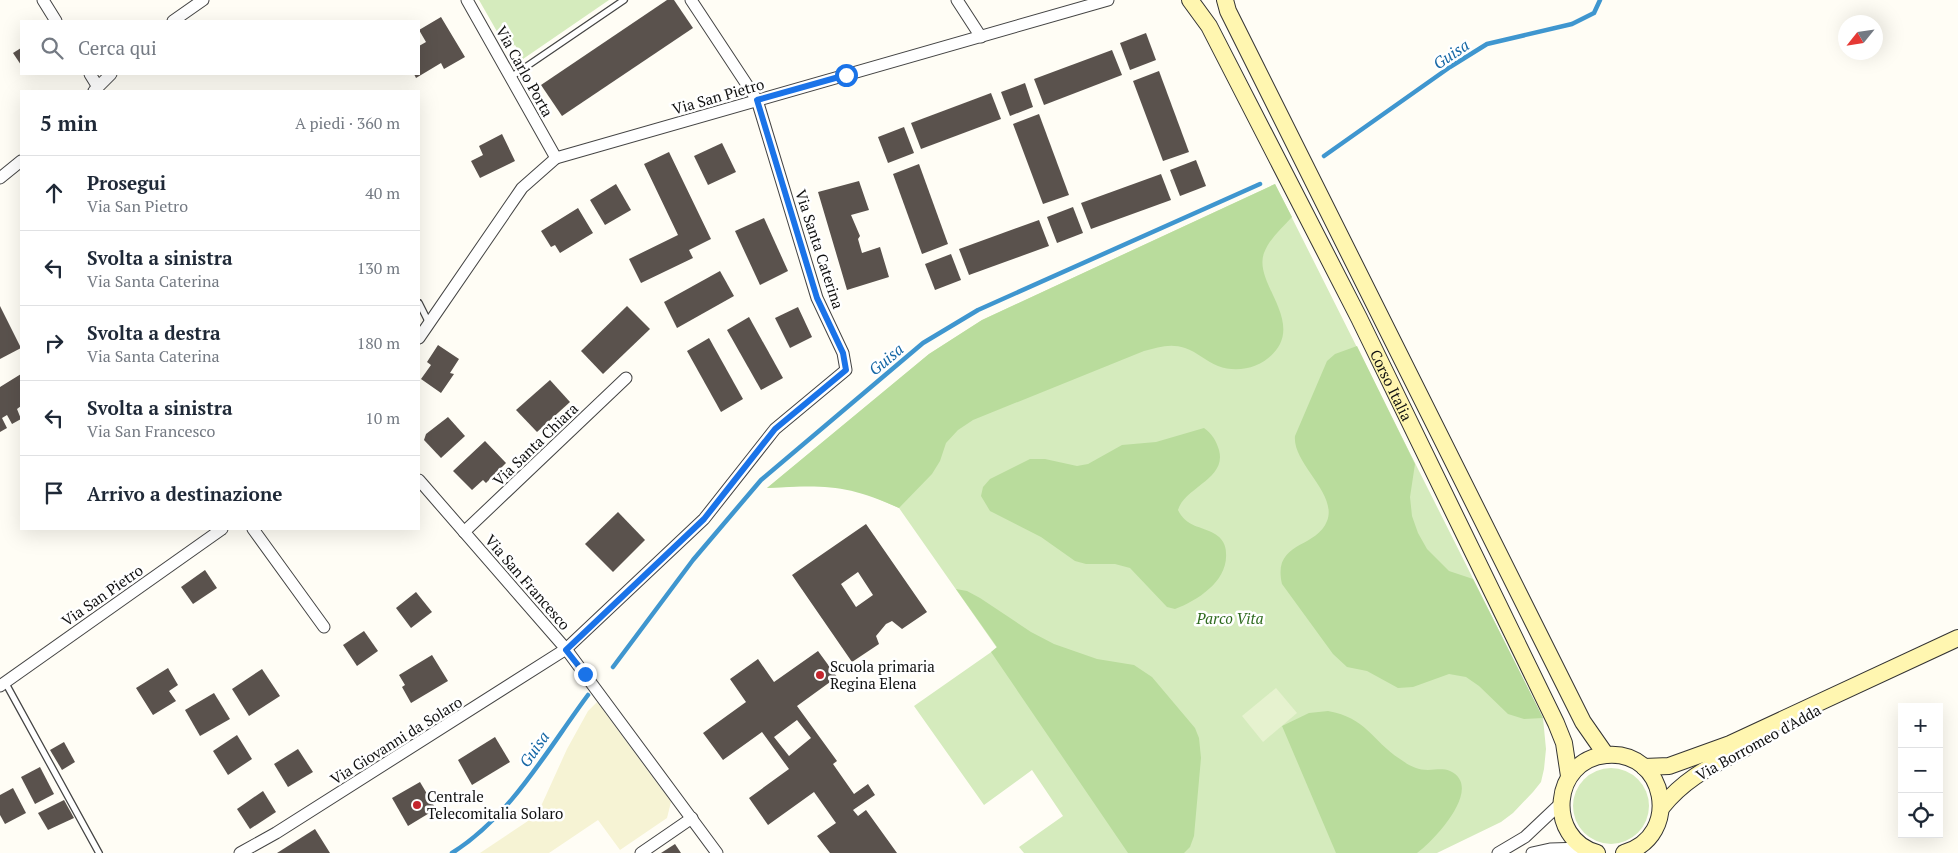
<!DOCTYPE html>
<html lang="it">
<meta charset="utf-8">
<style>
:root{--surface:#fff;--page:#f2f2f3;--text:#1f2937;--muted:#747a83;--line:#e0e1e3}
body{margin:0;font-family:"PT Serif",serif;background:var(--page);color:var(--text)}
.controls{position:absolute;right:15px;bottom:15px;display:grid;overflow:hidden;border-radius:0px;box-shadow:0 5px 20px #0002}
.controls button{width:45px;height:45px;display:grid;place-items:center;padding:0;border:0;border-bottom:1px solid var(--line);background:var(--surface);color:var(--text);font:25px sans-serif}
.compass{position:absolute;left:1838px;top:15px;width:45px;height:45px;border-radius:50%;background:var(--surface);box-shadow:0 5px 20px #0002;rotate:240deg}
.stop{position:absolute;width:15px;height:15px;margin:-11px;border:4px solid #1a73e8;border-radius:50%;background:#fff}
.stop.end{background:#1a73e8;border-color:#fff;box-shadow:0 1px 5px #0008}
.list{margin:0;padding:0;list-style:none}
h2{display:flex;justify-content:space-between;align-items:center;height:65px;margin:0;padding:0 20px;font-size:21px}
h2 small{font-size:16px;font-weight:400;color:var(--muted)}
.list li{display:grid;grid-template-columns:32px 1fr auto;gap:15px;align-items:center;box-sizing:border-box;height:75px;padding:0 20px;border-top:1px solid var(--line)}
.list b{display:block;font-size:19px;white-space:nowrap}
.list p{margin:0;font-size:16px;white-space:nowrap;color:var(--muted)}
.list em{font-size:16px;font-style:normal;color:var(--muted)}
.icon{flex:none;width:28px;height:28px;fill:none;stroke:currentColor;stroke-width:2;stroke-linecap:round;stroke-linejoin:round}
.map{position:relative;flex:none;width:1958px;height:853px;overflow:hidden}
.search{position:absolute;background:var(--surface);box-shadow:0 5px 20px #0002;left:20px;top:20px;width:400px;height:55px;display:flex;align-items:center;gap:12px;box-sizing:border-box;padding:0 18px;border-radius:0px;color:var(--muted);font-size:19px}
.panel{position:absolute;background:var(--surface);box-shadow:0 5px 20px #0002;left:20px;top:90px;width:400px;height:440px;border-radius:0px}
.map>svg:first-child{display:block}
.farmland{fill:#f6f3d4}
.green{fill:#d5ebbd}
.forest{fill:#b9dc9c}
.pitch{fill:#e6f2cf}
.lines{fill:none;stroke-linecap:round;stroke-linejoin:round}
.stream{stroke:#3f96cf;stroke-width:4.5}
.building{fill:#5a524d;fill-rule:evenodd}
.lane-casing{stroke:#444;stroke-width:8}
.street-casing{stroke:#444;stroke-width:13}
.secondary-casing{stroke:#333;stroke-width:18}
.lane{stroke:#fff;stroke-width:5.5}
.street{stroke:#fff;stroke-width:11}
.secondary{stroke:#fff6b0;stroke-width:16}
.route{stroke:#1a73e8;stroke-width:6}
.poi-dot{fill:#c4262e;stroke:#fff;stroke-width:2}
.labels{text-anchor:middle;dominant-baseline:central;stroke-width:5;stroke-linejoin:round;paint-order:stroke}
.street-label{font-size:15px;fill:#111;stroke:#fff}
.park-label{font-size:15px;font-style:italic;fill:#2f6b1f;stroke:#fff}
.poi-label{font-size:15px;fill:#111;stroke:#fff;text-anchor:start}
.water-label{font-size:16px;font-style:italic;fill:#1768a6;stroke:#fff}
</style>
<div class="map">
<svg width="1958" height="853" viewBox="0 0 1958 853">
<rect width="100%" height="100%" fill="#fffdf5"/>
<polygon class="farmland" points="597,702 671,802 667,818 620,850 598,820 549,853 480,853 537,815 567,749 588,711"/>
<g class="green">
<polygon points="479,0 609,0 523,59 515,45 507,49"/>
<polygon points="1275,184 1543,718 1546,749 1544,769 1541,782 1533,792 1513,813 1501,822 1437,853 1024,853 1019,847 1063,816 1032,770 984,805 914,706 997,648 899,508 860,491 823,485 767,488 929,354 982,320"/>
<circle cx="1611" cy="806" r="38"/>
</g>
<g class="forest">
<path d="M1275 184 1292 217C1282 228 1269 239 1264 253 1254 280 1295 313 1280 344 1269 365 1241 375 1218 366 1206 361 1197 352 1185 348 1171 343 1158 347 1144 351L973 420 958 430 946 443 940 461 932 474 899 508C847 484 823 485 767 488L929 354 982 320Z"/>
<path d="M1357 346 1415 464 1410 497 1412 516 1418 533 1427 549 1449 571 1473 579 1543 718 1524 719 1508 714 1479 686 1466 677 1449 674 1413 687 1398 688 1367 671 1347 667 1333 654 1282 584C1272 541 1316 549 1327 521 1338 494 1292 463 1295 436L1327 361 1335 354Z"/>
<path d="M1204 428C1212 434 1216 440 1219 450 1227 479 1185 487 1178 510 1186 527 1201 526 1215 534 1222 538 1226 545 1226 553 1228 581 1198 600 1175 609L1167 607 1130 568 1115 564H1086L1075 561 1041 537 990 511 981 496 983 487 990 479 1030 459H1045L1077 466 1088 464 1122 445 1156 442Z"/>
<polygon points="956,589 967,591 980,598 1031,632 1054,644 1097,659 1134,665 1152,677 1195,728 1199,738 1201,758 1194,836 1190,847 1184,853 1128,853 991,652 997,647"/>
<path d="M1328 711C1367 718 1371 740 1400 759 1408 765 1417 770 1428 770 1436 770 1442 768 1450 771 1485 787 1433 842 1417 853H1336L1282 726 1309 713Z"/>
</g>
<polygon class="pitch" points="1276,688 1297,713 1263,742 1242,716"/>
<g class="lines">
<g class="stream">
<polyline points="1324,156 1450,67 1487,44 1572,24 1594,13 1600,0"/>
<polyline points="613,667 693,560 761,480 923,343 978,310 1260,184"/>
<path d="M452 853C511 816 547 750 588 695"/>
</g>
</g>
<g class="building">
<polygon points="667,0 674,0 693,28 562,116 541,85"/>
<polygon points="441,17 465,57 444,69 441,63 416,78 414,74 419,74 419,46 426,42 419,30"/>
<polygon points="1146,33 1156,60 1130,70 1120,43"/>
<polygon points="21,48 21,65 13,53"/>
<polygon points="1112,50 1122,75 1044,105 1034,79"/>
<polygon points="1159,71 1189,152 1163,161 1133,81"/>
<polygon points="1025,83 1033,107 1010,116 1001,92"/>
<polygon points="991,93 1001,119 921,149 911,123"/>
<polygon points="1039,114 1069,195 1043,204 1013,124"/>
<polygon points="904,127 914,153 888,163 878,137"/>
<polygon points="502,134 515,161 480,178 471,161 483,155 479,146"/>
<polygon points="722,143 736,172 708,185 694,156"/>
<polygon points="669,152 711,239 689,250 693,258 641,283 629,259 678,235 644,164"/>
<polygon points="1196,160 1206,186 1180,196 1170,170"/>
<polygon points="919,164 948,244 922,254 893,174"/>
<polygon points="1161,174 1171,200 1091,229 1081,203"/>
<polygon points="859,181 869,210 851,215 860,236 858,239 862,253 880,247 889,277 847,290 818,192"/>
<polygon points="616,184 631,210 605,225 590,200"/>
<polygon points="1073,207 1083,233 1057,243 1047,217"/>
<polygon points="578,208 593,233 560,253 555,245 551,247 541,231"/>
<polygon points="764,218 788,271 760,285 735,231"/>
<polygon points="1039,220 1049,246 969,275 959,249"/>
<polygon points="951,254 961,280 935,290 925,264"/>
<polygon points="720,271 734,296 677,328 664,302"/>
<polygon points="0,306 21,348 0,359"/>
<polygon points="627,306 650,329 603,374 581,351"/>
<polygon points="798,307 812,337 790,348 775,318"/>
<polygon points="749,317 783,378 761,390 727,330"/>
<polygon points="709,338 743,399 721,412 687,351"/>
<polygon points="438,345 459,359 450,373 454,374 441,393 421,379 431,365 427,362"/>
<polygon points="21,374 21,406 17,409 21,419 12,424 7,415 2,418 7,428 0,432 0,387"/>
<polygon points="550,380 570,402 537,432 516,410"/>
<polygon points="448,417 465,436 441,458 424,440 426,434"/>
<polygon points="485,441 506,463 486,483 483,480 472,490 453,471"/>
<polygon points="618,512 645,540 613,572 585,544"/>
<path d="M866 524 927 612 902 629 892 621 886 624 876 636 879 644 852 662 792 575ZM858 572 873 595 856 607 841 584Z"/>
<polygon points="205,570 217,588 193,604 181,587"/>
<polygon points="416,592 432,612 411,628 396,608"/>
<polygon points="364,631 378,651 357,666 343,645"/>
<path d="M818 651 837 677 797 706 837 761 833 764 854 794 868 784 875 795 853 810 858 816 866 810 897 853H830L817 836 836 823 814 792 768 825 749 798 789 769 762 732 723 760 703 733 746 702 730 679 758 659 774 682ZM797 720 811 738 789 756 774 737Z"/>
<polygon points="432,655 448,681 411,703 402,687 405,685 399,675"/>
<polygon points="168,668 178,685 169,691 176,701 153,715 136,688"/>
<polygon points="262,669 280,696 249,716 232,689"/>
<polygon points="214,693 230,719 200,736 185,710"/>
<polygon points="237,735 252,759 228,775 213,751"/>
<polygon points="495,737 510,762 472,785 458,760"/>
<polygon points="64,742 75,762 62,770 50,750"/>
<polygon points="298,749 313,772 288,787 274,764"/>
<polygon points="40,767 54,794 35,804 21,777"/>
<polygon points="420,782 436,809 408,826 392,798"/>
<polygon points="13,788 26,813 5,824 0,815 0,795"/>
<polygon points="263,791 276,812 250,829 237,809"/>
<polygon points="64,800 74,818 48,830 38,813"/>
<polygon points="315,829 330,853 277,853"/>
<polygon points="675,844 681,853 661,853"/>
</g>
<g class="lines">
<g class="lane-casing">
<g id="lane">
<polyline points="511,77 624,0"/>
<polyline points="419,303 429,323"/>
<polyline points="5,682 99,853"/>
</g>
</g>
<g class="street-casing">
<g id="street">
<polyline points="43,0 56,21"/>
<polyline points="467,0 556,158"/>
<polyline points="957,0 981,37"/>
<polyline points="173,21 203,0"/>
<polyline points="90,74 98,87"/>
<polyline points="94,91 111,74"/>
<polyline points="0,178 21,161"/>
<polyline points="419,338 522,188 556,158 1108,0"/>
<polyline points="419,480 566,649 717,853"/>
<polyline points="253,529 324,627"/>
<polyline points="464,532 626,378"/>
<polyline points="0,686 222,529"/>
<polyline points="240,853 276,833 566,649 704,519 775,429 846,370 843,353 817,298 757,100 691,0"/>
<polyline points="641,853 692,818"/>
<polyline points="1498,853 1525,837 1561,803"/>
<polyline points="1532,853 1550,849 1584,848"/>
</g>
</g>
<g class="secondary-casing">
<g id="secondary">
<path id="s1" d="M1190 0 1209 26 1359 318 1556 723 1564 743 1569 776"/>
<polyline points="1225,0 1228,11 1583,722 1606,755"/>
<polyline points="1644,767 1669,766 1730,744 1958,638"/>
<path d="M1662 807C1686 777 1714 765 1747 747"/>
<path d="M1597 853C1545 838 1552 760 1606 755 1666 749 1683 836 1624 853"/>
</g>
</g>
<use href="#lane" class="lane"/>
<use href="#street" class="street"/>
<use href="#secondary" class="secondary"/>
</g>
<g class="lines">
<polyline class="route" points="585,674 566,650 704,519 775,429 846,370 843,353 817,298 757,100 846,75"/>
</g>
<g class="poi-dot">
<circle cx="820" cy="675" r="5"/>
<circle cx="417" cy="805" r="5"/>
</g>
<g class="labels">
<g class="street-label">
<text transform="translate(525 71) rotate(61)">Via Carlo Porta</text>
<text transform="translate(718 96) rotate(-16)">Via San Pietro</text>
<text transform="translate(820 249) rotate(72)">Via Santa Caterina</text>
<text stroke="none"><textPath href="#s1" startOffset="435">Corso Italia</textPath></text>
<text transform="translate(535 444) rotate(-44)">Via Santa Chiara</text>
<text transform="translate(528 582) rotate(49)">Via San Francesco</text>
<text transform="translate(102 595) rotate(-35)">Via San Pietro</text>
<text transform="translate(396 740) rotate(-32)">Via Giovanni da Solaro</text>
<text transform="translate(1758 742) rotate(-29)">Via Borromeo d'Adda</text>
</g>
<g class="park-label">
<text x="1230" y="618">Parco Vita</text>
</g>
<g class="poi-label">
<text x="830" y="666">Scuola primaria<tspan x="830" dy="17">Regina Elena</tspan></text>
<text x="427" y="796">Centrale<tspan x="427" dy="17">Telecomitalia Solaro</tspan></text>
</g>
<g class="water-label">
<text transform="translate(1451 54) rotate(-34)">Guisa</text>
<text transform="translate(886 359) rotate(-40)">Guisa</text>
<text transform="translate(534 749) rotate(-55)">Guisa</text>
</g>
</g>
</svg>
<div class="controls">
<button>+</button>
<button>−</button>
<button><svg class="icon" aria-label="locate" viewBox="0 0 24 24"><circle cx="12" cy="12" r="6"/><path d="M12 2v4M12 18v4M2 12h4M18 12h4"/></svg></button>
</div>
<svg class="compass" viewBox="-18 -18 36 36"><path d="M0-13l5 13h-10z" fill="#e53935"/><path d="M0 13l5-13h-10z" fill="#747a83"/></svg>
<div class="stop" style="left:846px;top:75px"></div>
<div class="stop end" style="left:585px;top:674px"></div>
<div class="search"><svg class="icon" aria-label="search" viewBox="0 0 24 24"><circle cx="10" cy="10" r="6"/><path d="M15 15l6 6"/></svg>Cerca qui</div>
<section class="panel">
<h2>5 min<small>A piedi · 360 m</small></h2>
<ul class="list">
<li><svg class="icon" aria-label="ahead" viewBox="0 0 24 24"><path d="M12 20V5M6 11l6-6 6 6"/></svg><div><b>Prosegui</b><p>Via San Pietro</p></div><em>40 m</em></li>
<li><svg class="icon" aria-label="left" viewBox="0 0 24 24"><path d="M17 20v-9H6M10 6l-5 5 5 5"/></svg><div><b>Svolta a sinistra</b><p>Via Santa Caterina</p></div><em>130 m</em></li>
<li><svg class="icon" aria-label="right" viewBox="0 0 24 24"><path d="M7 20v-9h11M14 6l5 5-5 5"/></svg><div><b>Svolta a destra</b><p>Via Santa Caterina</p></div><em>180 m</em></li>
<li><svg class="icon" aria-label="left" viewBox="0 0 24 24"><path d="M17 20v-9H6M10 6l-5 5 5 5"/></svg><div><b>Svolta a sinistra</b><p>Via San Francesco</p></div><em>10 m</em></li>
<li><svg class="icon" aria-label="arrive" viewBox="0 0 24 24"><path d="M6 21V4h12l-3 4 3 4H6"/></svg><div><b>Arrivo a destinazione</b></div></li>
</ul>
</section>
</div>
